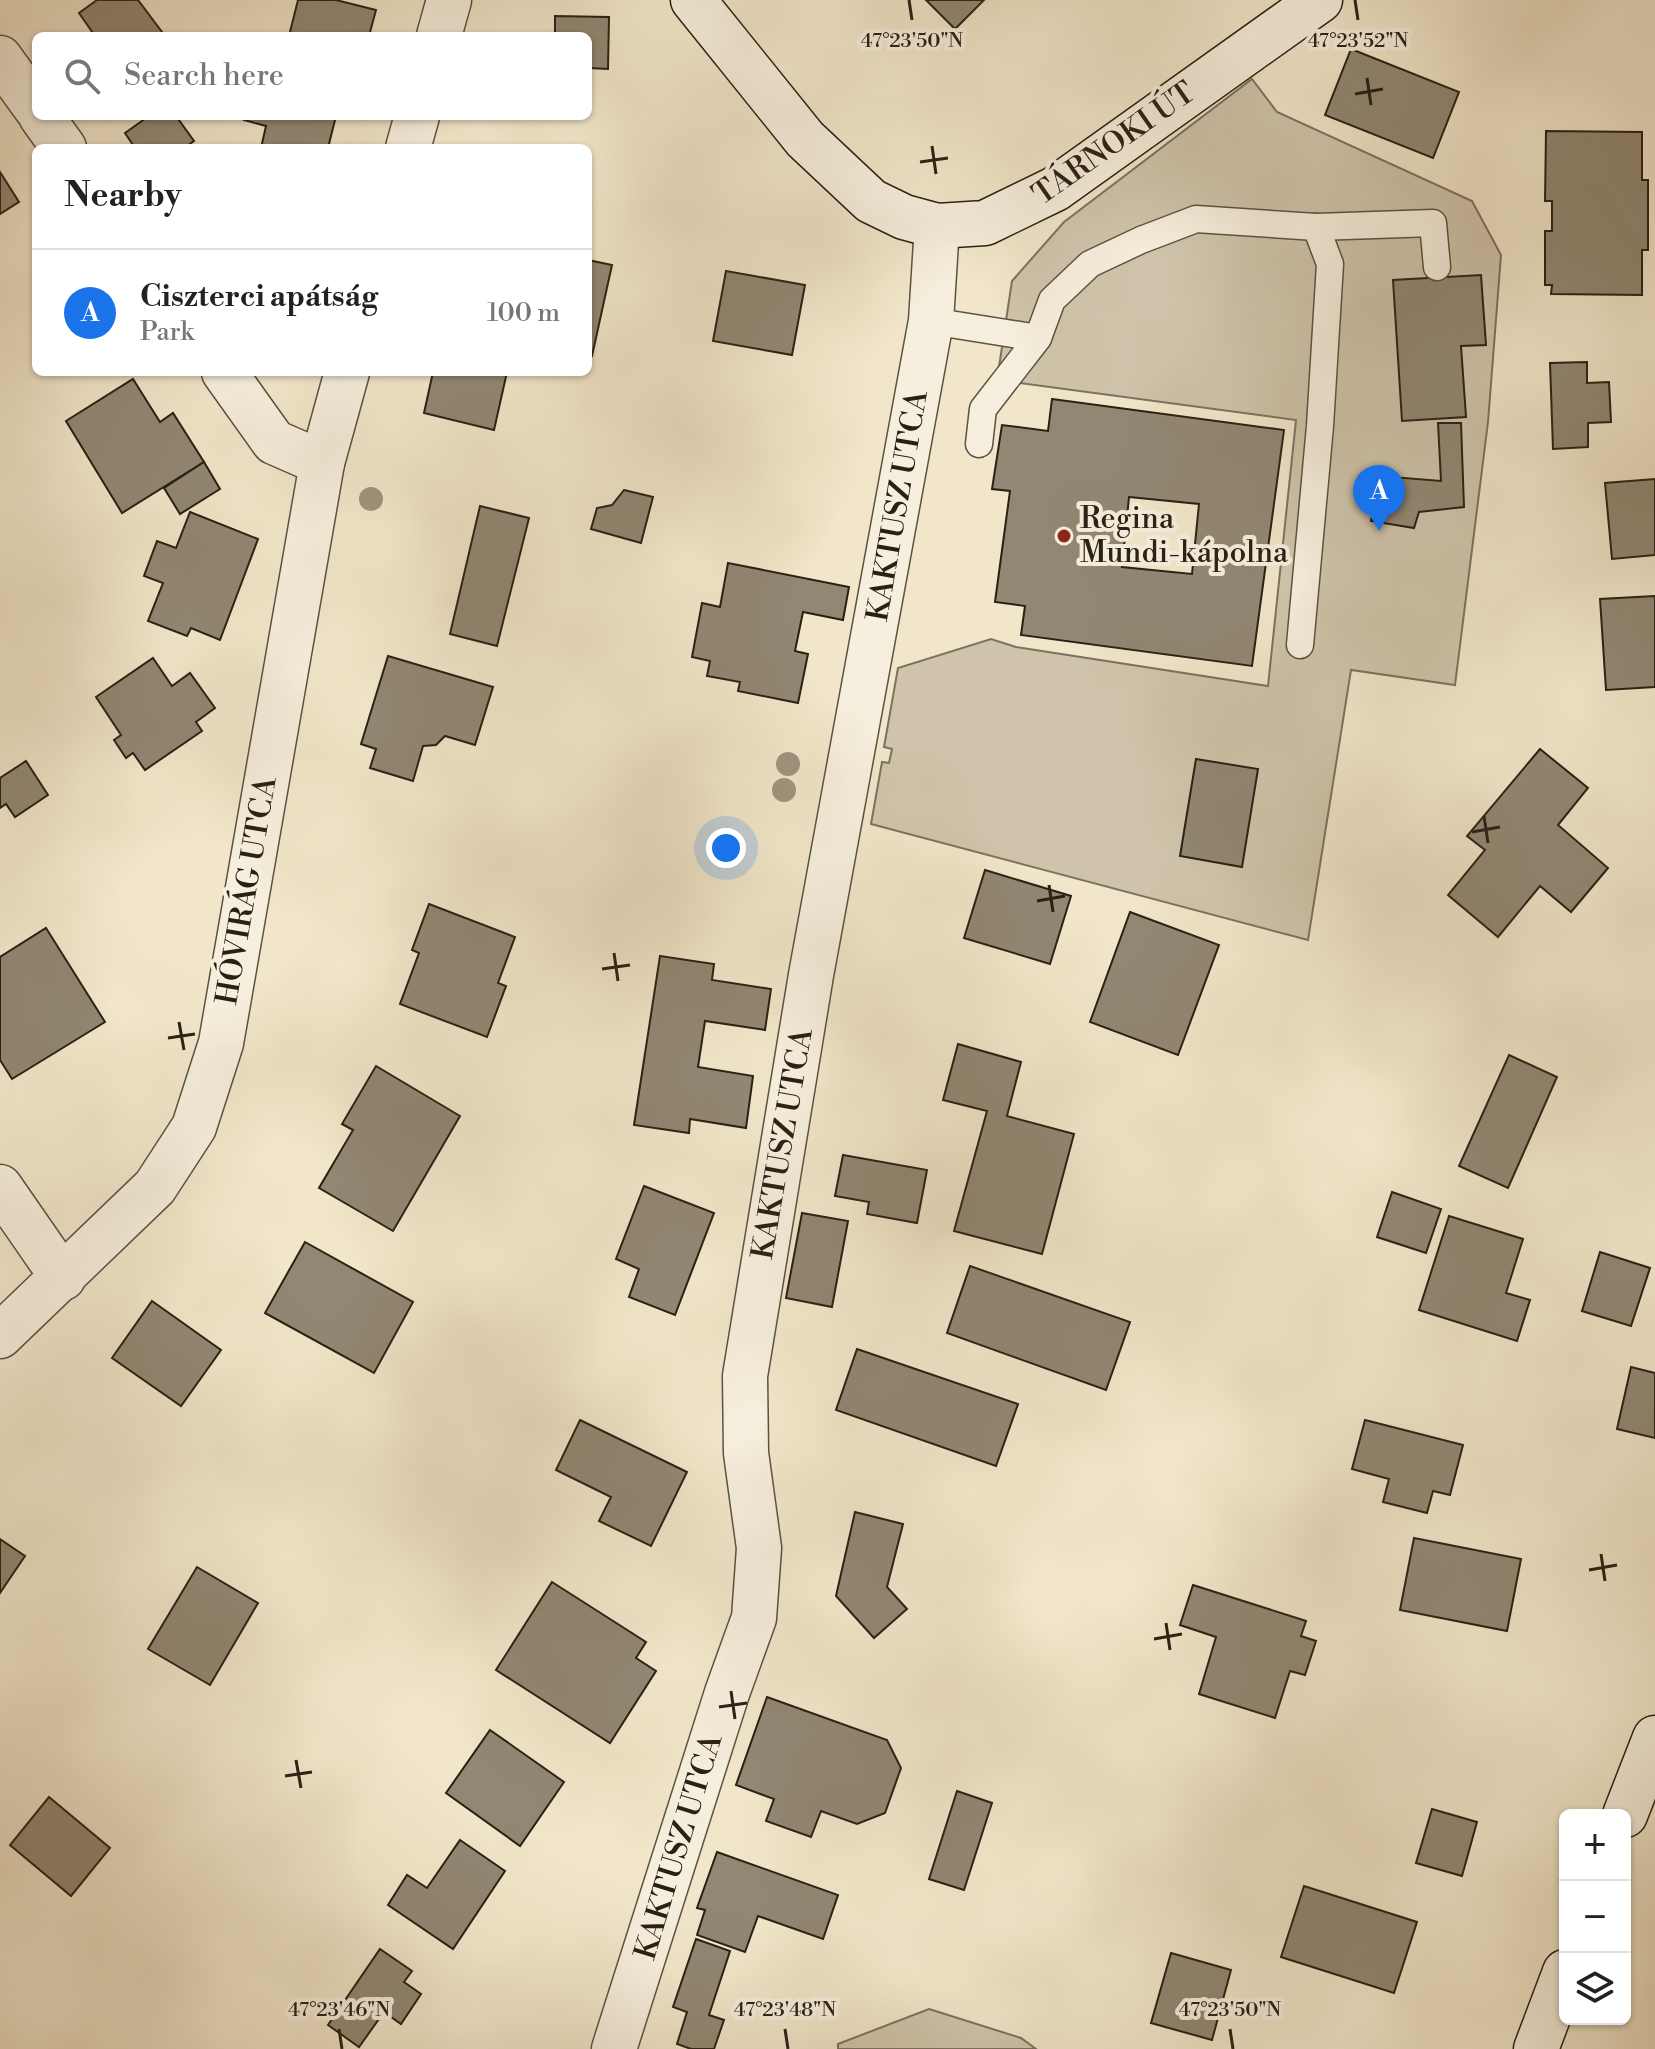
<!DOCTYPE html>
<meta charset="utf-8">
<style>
:root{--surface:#fff;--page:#f2f2f2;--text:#222;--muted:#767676;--line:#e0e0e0;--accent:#1a73e8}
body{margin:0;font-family:"Libre Bodoni",serif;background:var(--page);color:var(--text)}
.controls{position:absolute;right:24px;bottom:24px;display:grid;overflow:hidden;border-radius:12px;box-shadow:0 2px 6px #0004}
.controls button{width:72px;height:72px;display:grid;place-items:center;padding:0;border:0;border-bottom:2px solid var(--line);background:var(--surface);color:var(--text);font:40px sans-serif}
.you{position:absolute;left:726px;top:848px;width:28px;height:28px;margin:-20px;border:6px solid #fff;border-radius:50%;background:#1a73e8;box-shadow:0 0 0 12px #1a73e833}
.badge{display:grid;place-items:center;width:52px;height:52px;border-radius:50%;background:var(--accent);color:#fff;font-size:26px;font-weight:700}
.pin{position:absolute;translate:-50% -66px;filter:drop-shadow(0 2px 4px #0008)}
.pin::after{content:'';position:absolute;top:42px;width:28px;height:24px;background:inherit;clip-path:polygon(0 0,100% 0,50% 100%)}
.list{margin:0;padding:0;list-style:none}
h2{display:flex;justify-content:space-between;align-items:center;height:104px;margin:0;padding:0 32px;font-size:34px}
h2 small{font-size:26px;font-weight:400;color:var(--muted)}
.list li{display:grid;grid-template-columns:52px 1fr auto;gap:24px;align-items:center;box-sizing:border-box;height:128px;padding:0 32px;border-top:2px solid var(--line)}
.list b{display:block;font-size:30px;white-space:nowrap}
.list p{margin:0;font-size:26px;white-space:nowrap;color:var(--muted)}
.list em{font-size:26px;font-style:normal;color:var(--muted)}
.icon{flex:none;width:44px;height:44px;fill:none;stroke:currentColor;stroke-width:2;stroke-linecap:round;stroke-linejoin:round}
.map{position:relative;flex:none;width:1655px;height:2049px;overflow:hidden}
.search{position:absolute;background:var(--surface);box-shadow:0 2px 6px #0004;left:32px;top:32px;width:560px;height:88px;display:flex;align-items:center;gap:20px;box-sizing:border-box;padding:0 28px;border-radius:12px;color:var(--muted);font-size:30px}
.panel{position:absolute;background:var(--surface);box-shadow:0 2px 6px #0004;left:32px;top:144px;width:560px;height:232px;border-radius:12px}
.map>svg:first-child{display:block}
.green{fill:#cfc4ab;stroke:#7c7260;stroke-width:2}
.building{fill:#918773;stroke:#292015;stroke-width:2;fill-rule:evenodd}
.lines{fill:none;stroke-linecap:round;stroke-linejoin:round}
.lane-casing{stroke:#5b5242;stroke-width:29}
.street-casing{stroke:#5b5242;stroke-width:47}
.secondary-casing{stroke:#292015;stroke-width:47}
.lane{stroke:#f6efdd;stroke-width:26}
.street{stroke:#f6efdd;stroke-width:44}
.secondary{stroke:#f6efdd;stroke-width:44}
.tree{fill:#9e947f}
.ticks{fill:none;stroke:#292015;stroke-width:3}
.poi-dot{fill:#8f2418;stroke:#f6efdd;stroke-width:3}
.labels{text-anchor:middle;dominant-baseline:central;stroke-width:8;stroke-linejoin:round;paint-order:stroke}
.street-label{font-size:30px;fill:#292015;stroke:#f6efdd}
.poi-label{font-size:30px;fill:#292015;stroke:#f6efdd;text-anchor:start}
.ticks-label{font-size:20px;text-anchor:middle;fill:#292015;stroke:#f6efdd;stroke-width:8;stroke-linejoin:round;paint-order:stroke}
</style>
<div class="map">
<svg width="1655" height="2049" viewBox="0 0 1655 2049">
<rect width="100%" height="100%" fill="#f1e6ca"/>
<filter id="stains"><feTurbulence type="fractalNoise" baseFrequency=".0025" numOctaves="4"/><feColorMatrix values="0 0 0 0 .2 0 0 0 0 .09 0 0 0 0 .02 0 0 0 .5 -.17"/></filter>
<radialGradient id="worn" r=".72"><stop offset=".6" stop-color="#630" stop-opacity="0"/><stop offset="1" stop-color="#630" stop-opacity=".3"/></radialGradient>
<g class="green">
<polygon points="1252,79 1277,112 1472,201 1501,255 1488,422 1455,685 1351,670 1308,940 871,824 882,762 889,763 892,749 884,747 898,668 991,639 1016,647 1268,686 1296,420 997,380 1012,281 1064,222"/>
<polygon points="929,2009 1021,2038 1036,2049 838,2049 838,2044"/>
</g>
<g class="building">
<polygon points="97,0 138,0 165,36 95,36 79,13"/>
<polygon points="298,0 336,0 376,10 369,36 289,36"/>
<polygon points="926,0 984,0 955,29"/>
<polygon points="555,16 609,17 608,69 588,68 588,36 555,36"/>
<polygon points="1351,49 1459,92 1433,158 1325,115"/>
<polygon points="149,116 176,116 194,141 184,148 135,148 125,133"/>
<polygon points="245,116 336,116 328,148 261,148 266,126 244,120"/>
<polygon points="1546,131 1642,132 1642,180 1648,180 1648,250 1642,250 1642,295 1551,294 1552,285 1545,285 1545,231 1552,231 1552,201 1545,201"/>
<polygon points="0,172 19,202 0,214"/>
<polygon points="588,260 612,265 592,356 588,355"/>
<polygon points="726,271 805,285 792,355 713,341"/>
<polygon points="1481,275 1486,345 1461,346 1466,417 1402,421 1393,280"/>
<polygon points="1587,362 1587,383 1609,382 1611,422 1588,423 1588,447 1553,449 1550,363"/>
<polygon points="433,372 507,372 494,430 424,413"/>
<polygon points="133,379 160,422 173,413 204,462 122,513 66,421"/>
<path d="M1052 399 1284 430 1252 666 1021 635 1025 606 995 602 1010 491 992 489 1002 425 1048 431ZM1129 497 1199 504 1192 574 1122 567Z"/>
<polygon points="1438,423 1461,423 1464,507 1419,512 1414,528 1371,521 1380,476 1441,481"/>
<polygon points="204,462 220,489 180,514 164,488"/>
<polygon points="1655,479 1655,555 1612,559 1605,483"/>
<polygon points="624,490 653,497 641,543 591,529 597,508 612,505"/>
<polygon points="480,506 529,518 497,646 450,634"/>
<polygon points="190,512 258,539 220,640 191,628 187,636 148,621 163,583 144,576 157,541 176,548"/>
<polygon points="728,563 849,587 843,620 803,612 795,651 808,654 798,703 738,691 740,682 707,676 710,661 692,657 702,603 720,607"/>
<polygon points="1655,596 1655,687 1606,690 1600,599"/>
<polygon points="388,656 493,687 475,745 445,736 436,745 423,746 413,781 370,768 376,749 361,744"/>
<polygon points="153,658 172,686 190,673 215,708 196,722 202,731 145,770 133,753 126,758 114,740 121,735 96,697"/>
<polygon points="1540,749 1588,788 1558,825 1608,868 1571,912 1540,886 1498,937 1448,895 1485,850 1467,836"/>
<polygon points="1196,759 1258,769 1242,867 1180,856"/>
<polygon points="26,761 48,795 15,817 6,804 0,808 0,778"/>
<polygon points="985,870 1071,896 1050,964 964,938"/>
<polygon points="429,904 515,937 498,983 506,986 487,1037 400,1004 419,953 412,950"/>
<polygon points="1130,912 1219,945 1178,1055 1090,1022"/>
<polygon points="46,928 105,1022 12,1079 0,1060 0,957"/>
<polygon points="660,956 714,964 712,980 771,989 765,1030 705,1021 698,1067 753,1076 746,1128 690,1119 689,1133 634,1125"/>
<polygon points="958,1044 1021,1062 1007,1116 1074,1134 1042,1254 954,1231 987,1111 943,1100"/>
<polygon points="1509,1055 1557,1077 1508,1188 1459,1166"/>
<polygon points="376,1066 460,1116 393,1231 319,1188 353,1130 342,1124"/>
<polygon points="843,1155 927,1170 917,1223 867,1214 869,1202 835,1196"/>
<polygon points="644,1186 714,1213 675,1315 629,1297 639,1269 616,1259"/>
<polygon points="1392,1192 1441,1209 1426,1253 1377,1237"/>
<polygon points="802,1213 848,1221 832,1307 786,1298"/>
<polygon points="1449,1216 1523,1239 1506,1293 1530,1300 1517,1341 1419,1310"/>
<polygon points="305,1242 413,1302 374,1373 265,1313"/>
<polygon points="1600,1252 1650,1268 1631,1326 1582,1311"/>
<polygon points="970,1266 1130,1322 1106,1390 947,1333"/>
<polygon points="152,1301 221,1350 181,1406 112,1358"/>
<polygon points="857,1349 1018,1404 996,1466 836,1410"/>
<polygon points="1631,1367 1655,1373 1655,1438 1617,1429"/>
<polygon points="580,1420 687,1472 651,1546 599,1521 611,1497 556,1470"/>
<polygon points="1365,1420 1463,1445 1450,1495 1433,1491 1427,1513 1383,1502 1389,1479 1352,1469"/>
<polygon points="855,1512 903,1524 887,1587 907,1609 874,1638 836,1596"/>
<polygon points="1414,1538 1521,1559 1507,1631 1400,1610"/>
<polygon points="0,1539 25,1556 0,1593"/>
<polygon points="197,1567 258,1603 210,1685 148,1649"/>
<polygon points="552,1582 646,1642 636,1658 656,1671 610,1743 496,1670"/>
<polygon points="1193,1585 1306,1621 1301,1636 1316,1641 1305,1675 1290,1671 1275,1718 1199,1694 1216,1637 1180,1625"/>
<polygon points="767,1697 887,1740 901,1768 885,1813 857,1824 821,1811 811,1837 766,1821 774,1799 736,1785"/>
<polygon points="490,1730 564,1782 520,1846 446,1793"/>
<polygon points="957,1791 992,1803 964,1890 929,1879"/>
<polygon points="49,1797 110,1848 71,1896 10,1845"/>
<polygon points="1432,1809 1477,1822 1462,1876 1416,1863"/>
<polygon points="460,1840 505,1871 453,1949 388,1905 407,1875 427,1888"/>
<polygon points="717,1852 838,1895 823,1939 758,1916 745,1952 697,1935 705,1910 697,1908"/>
<polygon points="1304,1886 1417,1922 1394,1993 1281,1957"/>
<polygon points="696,1939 730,1951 709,2015 724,2020 714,2049 691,2049 677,2044 687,2012 673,2007"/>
<polygon points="380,1949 412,1971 404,1982 421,1994 401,2024 384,2012 359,2047 328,2025"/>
<polygon points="1171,1953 1231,1970 1212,2040 1151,2023"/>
</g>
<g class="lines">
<g class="lane-casing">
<g id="lane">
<polyline points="1316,227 1433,223 1437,267"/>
<polyline points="931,321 1038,338 1052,300 1090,264 1141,240 1196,219 1316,227 1330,264 1320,426 1300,645"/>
<polyline points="979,444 983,409 1038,338"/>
</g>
</g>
<g class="street-casing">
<g id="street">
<polyline points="439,36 449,0"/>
<polyline points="0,58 36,108"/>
<polyline points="41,116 64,148"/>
<polyline points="408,148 417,116"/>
<polyline points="224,372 274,442 322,463"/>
<polyline points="0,1187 63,1278"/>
<polyline points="0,1336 155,1187 194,1127 221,1043 322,463 347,372"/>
<polyline points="614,2049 727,1693 754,1618 759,1548 746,1453 745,1376 811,975 931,321 937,226"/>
</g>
</g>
<g class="secondary-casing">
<g id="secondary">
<polyline points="693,0 805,139 871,201 904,217 937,226 985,223 1055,189 1320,0"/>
<polyline points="1625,1815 1655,1738"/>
<polyline points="1536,2049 1565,1972"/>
</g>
</g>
<use href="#lane" class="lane"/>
<use href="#street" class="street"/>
<use href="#secondary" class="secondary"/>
</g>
<g class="tree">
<circle cx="371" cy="499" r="12"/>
<circle cx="788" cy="764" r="12"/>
<circle cx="784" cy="790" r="12"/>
</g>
<path class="ticks" d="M909 0 912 20M1355 0 1358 20M1367 78 1371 105M1355 94 1383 89M932 146 936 174M920 162 948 158M1484 816 1488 843M1472 832 1500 827M1049 885 1053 912M1037 901 1065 896M614 953 618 981M602 969 630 965M179 1022 184 1050M168 1038 195 1034M1601 1554 1605 1581M1589 1570 1617 1565M1166 1623 1170 1650M1154 1639 1182 1634M731 1691 735 1719M719 1707 747 1703M296 1760 301 1788M285 1776 312 1772M339 2029 342 2049M785 2029 788 2049M1230 2029 1233 2049"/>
<circle class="poi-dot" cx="1064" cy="536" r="8"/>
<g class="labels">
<g class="street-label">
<text transform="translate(1114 144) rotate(-35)">TÁRNOKI ÚT</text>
<text transform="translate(898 506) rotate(-80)">KAKTUSZ UTCA</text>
<text transform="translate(247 891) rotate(-80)">HÓVIRÁG UTCA</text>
<text transform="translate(783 1144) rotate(-80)">KAKTUSZ UTCA</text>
<text transform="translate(679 1847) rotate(-73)">KAKTUSZ UTCA</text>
</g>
<g class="poi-label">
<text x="1080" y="519">Regina<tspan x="1080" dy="34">Mundi-kápolna</tspan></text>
</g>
</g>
<g class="ticks-label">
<text x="1358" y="47">47°23'52"N</text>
<text x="912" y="47">47°23'50"N</text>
<text x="339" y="2016">47°23'46"N</text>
<text x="785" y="2016">47°23'48"N</text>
<text x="1230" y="2016">47°23'50"N</text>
</g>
<rect width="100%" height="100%" filter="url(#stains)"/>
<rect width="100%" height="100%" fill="url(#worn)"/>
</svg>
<div class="controls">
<button>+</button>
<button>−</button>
<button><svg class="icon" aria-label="layers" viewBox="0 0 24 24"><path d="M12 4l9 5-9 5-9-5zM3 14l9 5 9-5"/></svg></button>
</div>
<div class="you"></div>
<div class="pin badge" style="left:1379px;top:531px">A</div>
<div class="search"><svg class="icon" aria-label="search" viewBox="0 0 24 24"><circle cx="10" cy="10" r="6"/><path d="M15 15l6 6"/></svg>Search here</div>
<section class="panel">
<h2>Nearby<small></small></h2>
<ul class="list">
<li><span class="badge">A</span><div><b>Ciszterci apátság</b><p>Park</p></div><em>100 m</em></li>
</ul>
</section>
</div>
